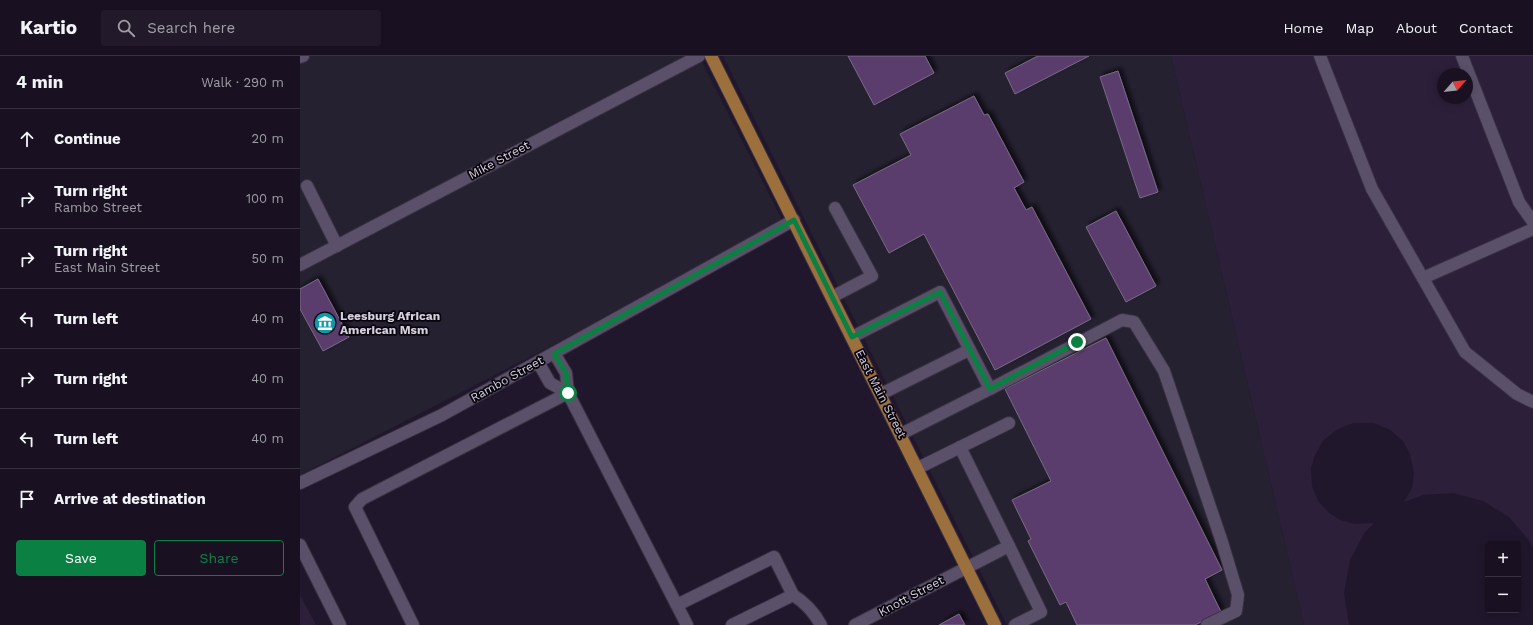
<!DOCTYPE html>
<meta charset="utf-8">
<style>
:root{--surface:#191122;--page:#221a2a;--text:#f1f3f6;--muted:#9f9da5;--line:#373140;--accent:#0b8043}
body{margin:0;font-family:"Work Sans",sans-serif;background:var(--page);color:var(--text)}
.controls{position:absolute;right:12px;bottom:12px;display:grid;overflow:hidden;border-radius:4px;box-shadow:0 2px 10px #0003}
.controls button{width:36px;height:36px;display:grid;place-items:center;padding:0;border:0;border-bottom:1px solid var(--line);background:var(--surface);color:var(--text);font:20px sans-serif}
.compass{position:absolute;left:1137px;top:12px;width:36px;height:36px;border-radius:50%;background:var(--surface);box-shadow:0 2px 10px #0003;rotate:62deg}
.stop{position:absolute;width:12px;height:12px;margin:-9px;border:3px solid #0b8043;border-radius:50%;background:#fff}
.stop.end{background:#0b8043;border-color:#fff;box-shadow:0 1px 4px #0008}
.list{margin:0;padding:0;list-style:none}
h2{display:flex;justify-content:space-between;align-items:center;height:52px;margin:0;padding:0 16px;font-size:17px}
h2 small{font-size:13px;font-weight:400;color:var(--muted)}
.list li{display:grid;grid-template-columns:26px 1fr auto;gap:12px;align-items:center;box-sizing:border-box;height:60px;padding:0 16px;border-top:1px solid var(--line)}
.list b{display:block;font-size:15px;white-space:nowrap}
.list p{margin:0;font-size:13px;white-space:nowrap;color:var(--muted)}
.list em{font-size:13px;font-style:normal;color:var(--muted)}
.actions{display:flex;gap:8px;padding:12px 16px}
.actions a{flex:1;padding:9px 0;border:1px solid var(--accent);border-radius:4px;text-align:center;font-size:14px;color:var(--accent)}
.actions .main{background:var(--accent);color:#fff}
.icon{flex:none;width:22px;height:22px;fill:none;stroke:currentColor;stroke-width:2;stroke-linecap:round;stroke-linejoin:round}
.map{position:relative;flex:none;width:1233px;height:569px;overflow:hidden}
header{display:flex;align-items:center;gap:24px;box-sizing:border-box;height:56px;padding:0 20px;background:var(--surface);border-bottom:1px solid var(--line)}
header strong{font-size:19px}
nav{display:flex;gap:22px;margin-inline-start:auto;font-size:14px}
.search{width:280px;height:36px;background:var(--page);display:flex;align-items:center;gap:10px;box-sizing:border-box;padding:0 14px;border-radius:4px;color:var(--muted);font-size:15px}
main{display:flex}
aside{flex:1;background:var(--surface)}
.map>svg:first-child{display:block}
.commercial{fill:#252131}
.built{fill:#2c1f3a;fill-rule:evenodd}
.building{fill:#5a3d6d;stroke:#796b84;filter:url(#shadow)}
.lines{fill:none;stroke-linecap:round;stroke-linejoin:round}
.minor-casing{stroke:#383040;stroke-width:14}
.major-casing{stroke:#383040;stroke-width:14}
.minor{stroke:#5b5069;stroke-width:12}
.major{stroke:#9c703c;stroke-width:12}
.route{stroke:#0b8043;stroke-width:5}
.labels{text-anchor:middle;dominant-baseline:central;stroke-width:3.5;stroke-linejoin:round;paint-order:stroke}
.street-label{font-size:12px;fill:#d6d0de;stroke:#09050e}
.poi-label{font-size:12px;font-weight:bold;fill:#d6d0de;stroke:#09050e;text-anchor:start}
</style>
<header>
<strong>Kartio</strong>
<div class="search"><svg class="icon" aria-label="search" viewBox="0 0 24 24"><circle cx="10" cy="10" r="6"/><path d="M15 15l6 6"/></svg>Search here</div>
<nav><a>Home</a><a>Map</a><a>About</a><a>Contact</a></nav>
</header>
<main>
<aside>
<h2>4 min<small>Walk · 290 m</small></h2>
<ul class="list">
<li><svg class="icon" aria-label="ahead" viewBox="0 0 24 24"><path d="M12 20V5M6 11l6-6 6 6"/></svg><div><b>Continue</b></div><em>20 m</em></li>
<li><svg class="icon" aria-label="right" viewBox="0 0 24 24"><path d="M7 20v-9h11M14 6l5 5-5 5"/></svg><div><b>Turn right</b><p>Rambo Street</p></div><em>100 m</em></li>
<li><svg class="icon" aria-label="right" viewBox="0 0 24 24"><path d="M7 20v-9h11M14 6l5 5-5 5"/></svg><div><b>Turn right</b><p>East Main Street</p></div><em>50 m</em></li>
<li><svg class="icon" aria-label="left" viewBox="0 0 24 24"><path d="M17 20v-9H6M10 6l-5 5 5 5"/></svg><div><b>Turn left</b></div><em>40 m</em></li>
<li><svg class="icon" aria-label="right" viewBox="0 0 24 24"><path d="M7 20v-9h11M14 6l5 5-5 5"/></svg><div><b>Turn right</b></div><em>40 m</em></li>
<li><svg class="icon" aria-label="left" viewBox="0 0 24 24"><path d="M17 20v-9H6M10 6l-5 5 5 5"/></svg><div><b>Turn left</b></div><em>40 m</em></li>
<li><svg class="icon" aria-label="arrive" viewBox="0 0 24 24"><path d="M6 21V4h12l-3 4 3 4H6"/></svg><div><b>Arrive at destination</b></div></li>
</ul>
<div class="actions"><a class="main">Save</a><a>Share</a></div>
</aside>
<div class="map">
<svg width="1233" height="569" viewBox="0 0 1233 569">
<defs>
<filter id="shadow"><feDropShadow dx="3.5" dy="-3.5" stdDeviation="2" flood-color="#0009"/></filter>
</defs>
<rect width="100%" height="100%" fill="#21172d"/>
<g class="commercial">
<polygon points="0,0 399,0 485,170 0,419"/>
<polygon points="423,0 871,0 1004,569 707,569"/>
</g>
<g class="built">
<path d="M871 0H1233V492L1229 484 1209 461 1183 445 1153 437 1123 439 1104 446 1112 432 1114 417 1110 398 1103 385 1090 374 1074 367H1053L1036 374 1023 385 1015 399 1011 412 1012 430 1018 445 1029 457 1040 464 1055 468 1074 467 1065 476 1050 504 1044 537 1049 569H1004ZM1143 18H1167V42H1143Z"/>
<polygon points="0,539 16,569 0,569"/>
</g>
<g class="building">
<polygon points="548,0 625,0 634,17 574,49"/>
<polygon points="738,0 789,0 715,38 705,17"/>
<polygon points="818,15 858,136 840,142 800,21"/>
<polygon points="674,40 684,59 688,58 724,126 714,132 726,154 732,151 791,263 695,314 624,178 589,197 553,129 611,99 600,78"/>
<polygon points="816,155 856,230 826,246 786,171"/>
<polygon points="18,223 49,281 23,295 0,253 0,233"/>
<polygon points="806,282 922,514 905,523 921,556 895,569 777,569 766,546 760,549 728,485 731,483 712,444 751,425 705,333"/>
<polygon points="659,558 665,569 639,569"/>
</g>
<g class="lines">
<g class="minor-casing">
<g id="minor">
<polyline points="1020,0 1072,133 1165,296 1217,338 1233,346"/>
<polyline points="1162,0 1219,146 1233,166"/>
<polyline points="0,1 3,0"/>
<polyline points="7,130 37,190"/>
<polyline points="0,209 399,0"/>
<polyline points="1123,222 1233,173"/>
<polyline points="532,241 572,220 535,152"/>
<polyline points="552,281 640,236 690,333 601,378"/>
<polyline points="254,297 266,317 268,337 387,569"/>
<polyline points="238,306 250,327 268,337"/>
<polyline points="690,333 822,264 834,266 864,315 922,486 938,539 936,555 907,569"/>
<polyline points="581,338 669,294"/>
<polyline points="618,412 709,367"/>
<polyline points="0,427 142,359 494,164"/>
<polyline points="0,489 40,569"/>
<polyline points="709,490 741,556 715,569"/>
<polyline points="377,549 474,501 493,539"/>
<polyline points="113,569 55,451 62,443 268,337"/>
<path d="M432 569 493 539C506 547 514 556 521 569"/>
<polyline points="555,569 709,490 660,391"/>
</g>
</g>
<g class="major-casing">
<polyline id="major" points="411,0 695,569"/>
</g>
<use href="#minor" class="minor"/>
<use href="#major" class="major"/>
</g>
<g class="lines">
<polyline class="route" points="268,337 266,317 254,298 494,164 552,281 640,236 690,333 777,286"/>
</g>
<defs>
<g id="museum-disc" transform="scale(1.15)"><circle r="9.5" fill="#0f9aa8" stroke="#09050e"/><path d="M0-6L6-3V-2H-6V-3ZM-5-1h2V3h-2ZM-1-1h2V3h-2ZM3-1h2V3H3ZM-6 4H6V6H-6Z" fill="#fff"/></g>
</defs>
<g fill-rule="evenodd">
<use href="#museum-disc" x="25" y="267"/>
</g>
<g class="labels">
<g class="street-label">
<text transform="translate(199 104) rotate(-28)">Mike Street</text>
<text transform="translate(207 323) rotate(-29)">Rambo Street</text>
<text transform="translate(581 338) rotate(63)">East Main Street</text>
<text transform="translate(611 540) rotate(-28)">Knott Street</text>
</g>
<g class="poi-label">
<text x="40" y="260">Leesburg African<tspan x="40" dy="14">American Msm</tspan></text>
</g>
</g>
</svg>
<div class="controls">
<button>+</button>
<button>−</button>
</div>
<svg class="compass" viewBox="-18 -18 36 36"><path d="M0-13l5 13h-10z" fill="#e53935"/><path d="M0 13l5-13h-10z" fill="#9f9da5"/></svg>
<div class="stop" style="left:268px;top:337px"></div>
<div class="stop end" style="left:777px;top:286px"></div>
</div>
</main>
